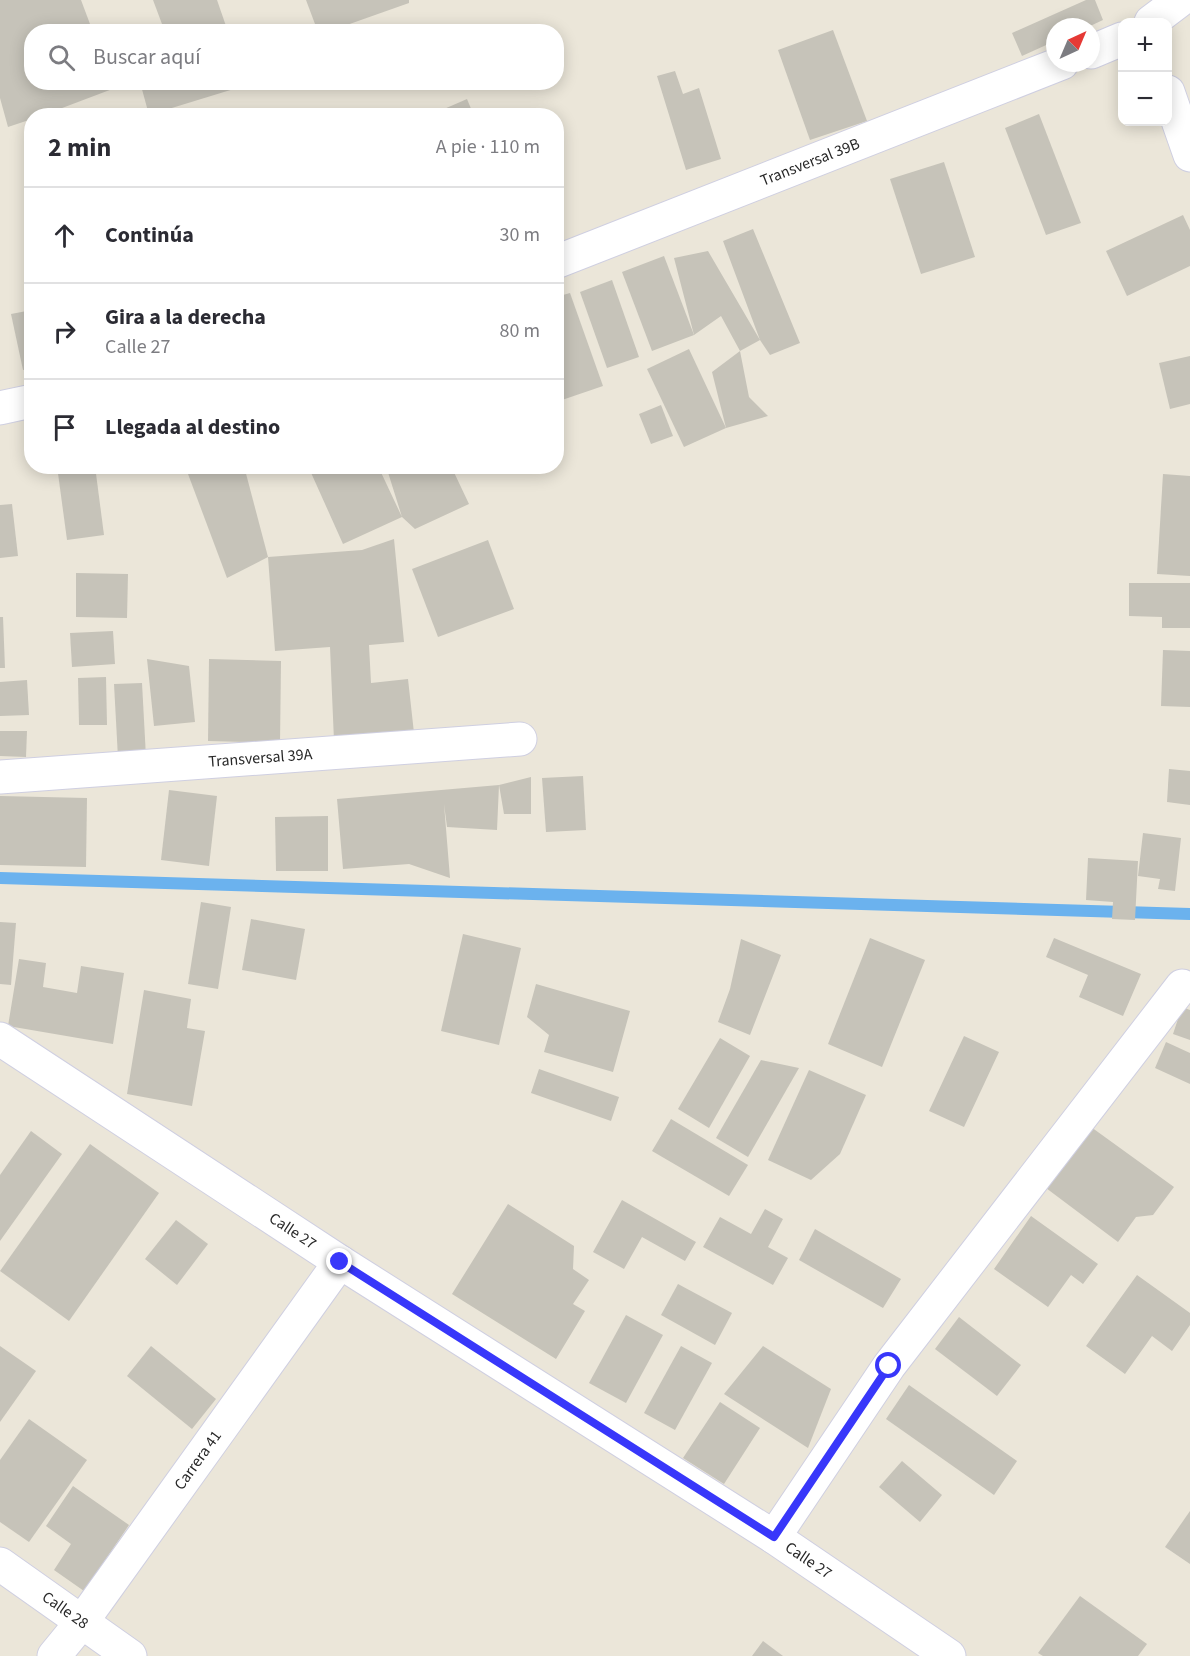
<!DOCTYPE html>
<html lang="es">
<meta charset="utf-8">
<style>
:root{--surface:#fff;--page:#f7f7f7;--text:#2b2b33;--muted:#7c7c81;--line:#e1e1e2}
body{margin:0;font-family:"Source Sans 3",sans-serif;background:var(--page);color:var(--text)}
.controls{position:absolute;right:18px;top:18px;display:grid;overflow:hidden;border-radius:12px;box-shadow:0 3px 15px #0003}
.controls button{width:54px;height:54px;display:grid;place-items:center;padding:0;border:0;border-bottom:2px solid var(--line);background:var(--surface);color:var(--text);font:30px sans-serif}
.compass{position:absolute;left:1046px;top:18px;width:54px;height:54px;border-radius:50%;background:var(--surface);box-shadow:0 3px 15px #0003;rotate:44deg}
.stop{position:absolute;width:18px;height:18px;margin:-14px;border:4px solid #3837fa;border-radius:50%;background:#fff}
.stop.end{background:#3837fa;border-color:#fff;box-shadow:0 2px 6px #0008}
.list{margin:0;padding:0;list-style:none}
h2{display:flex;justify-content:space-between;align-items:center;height:78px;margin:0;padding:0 24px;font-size:26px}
h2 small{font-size:20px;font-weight:400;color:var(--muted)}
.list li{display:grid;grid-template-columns:39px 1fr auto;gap:18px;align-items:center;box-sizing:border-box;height:96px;padding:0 24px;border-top:2px solid var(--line)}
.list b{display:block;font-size:22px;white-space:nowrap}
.list p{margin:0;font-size:20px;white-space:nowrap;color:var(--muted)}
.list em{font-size:20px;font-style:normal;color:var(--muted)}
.icon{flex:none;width:33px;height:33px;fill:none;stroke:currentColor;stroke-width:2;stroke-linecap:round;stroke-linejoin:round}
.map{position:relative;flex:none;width:1190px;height:1656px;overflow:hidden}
.search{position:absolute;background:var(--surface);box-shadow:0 3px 15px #0003;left:24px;top:24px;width:540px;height:66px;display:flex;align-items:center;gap:15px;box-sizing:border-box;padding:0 21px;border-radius:24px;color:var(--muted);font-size:22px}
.panel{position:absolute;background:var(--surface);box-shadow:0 3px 15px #0003;left:24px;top:108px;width:540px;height:366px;border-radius:24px}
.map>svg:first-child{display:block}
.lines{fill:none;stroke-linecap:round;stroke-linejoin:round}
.stream{stroke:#6bb2ee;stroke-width:12}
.building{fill:#c6c3b9}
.minor-casing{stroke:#cfcfe1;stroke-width:35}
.minor{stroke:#fff;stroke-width:33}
.route{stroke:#3837fa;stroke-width:8}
.labels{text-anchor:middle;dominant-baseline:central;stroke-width:4.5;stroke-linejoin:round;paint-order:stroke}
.street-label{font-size:16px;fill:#282828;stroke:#fff}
</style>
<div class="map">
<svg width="1190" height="1656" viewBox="0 0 1190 1656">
<rect width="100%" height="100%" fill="#ebe6d9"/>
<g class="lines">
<polyline class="stream" points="0,878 1190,914"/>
</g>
<g class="building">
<polygon points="0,0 81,0 93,32 32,32 32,82 112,82 115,88 41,116 32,116 32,119 8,127 0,98"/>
<polygon points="153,0 217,0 226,26 207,32 165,32"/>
<polygon points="306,0 409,0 409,3 327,32 318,32"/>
<polygon points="1086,0 1095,0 1103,20 1088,27 1055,27 1055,41 1022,56 1012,33"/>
<polygon points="833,30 867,121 810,140 778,50"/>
<polygon points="675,71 683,94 699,88 721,159 686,170 657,76"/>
<polygon points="140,82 236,82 237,88 149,115"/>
<polygon points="467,99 474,116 428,116"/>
<polygon points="1039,114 1081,223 1046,235 1005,128"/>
<polygon points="944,162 975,257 921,274 890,179"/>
<polygon points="1183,215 1190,230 1190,266 1127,296 1106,251"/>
<polygon points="753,229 800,343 770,355 760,340 740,351 721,316 694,335 674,258 708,251 760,340 723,241"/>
<polygon points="664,256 694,335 652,351 622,272"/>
<polygon points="612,280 639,357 607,368 580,292"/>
<polygon points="570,293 603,386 562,400 556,384 556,297"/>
<polygon points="32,310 32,369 23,370 11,314"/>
<polygon points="689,349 726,428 684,447 647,369"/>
<polygon points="740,351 749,397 768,416 726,428 712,372"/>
<polygon points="1190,356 1190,404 1170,409 1159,363"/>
<polygon points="661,405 673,436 651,444 639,414"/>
<polygon points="57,466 95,466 104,535 67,540"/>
<polygon points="185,466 244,466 268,557 227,578"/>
<polygon points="308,466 378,466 402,517 386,466 451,466 469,504 415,529 402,517 343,544"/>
<polygon points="1163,474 1190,476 1190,576 1157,574"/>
<polygon points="12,504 18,556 0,558 0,505"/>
<polygon points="394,539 404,642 369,645 371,683 408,679 414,733 334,741 330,647 275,651 268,557 362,550"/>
<polygon points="488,540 514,609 438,637 412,569"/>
<polygon points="76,573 128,574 127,618 76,617"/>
<polygon points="1129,583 1190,583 1190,628 1162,628 1162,617 1129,616"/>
<polygon points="0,617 3,617 5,668 0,668"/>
<polygon points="113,631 115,664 72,667 70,633"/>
<polygon points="1163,650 1190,651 1190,707 1161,706"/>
<polygon points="147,659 189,666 195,722 154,726"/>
<polygon points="209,659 281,661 280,743 208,741"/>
<polygon points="106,677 107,725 79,725 78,678"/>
<polygon points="27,680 29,715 0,716 0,682"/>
<polygon points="142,683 146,757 118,758 114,684"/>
<polygon points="0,731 27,731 26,757 0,756"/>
<polygon points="1169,769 1190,771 1190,805 1167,802"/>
<polygon points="583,776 586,830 546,832 542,778"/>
<polygon points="531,777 531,814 504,814 499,785"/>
<polygon points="499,785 497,830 447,827 444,804 450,878 409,864 343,869 337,799"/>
<polygon points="169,790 217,796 209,866 161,860"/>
<polygon points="0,796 87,798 86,867 0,865"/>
<polygon points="328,816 328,871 276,871 275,817"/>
<polygon points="1143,833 1181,838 1175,891 1158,889 1160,879 1138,876"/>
<polygon points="1088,858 1138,861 1135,920 1112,919 1113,902 1086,900"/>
<polygon points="201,902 231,907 218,989 188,984"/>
<polygon points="251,919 305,929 296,980 242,970"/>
<polygon points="0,922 16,923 11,985 0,984"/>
<polygon points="463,934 521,948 499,1045 441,1031"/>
<polygon points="870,938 925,960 882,1067 828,1044"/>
<polygon points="1054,938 1141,974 1123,1016 1079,997 1088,975 1046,957"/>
<polygon points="741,939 781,955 750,1035 718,1022 730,989"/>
<polygon points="19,959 46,963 43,987 77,993 81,966 124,973 113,1044 8,1026"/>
<polygon points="536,984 630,1011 613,1072 544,1052 549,1035 527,1017"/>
<polygon points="144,990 191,999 187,1028 205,1031 192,1106 127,1094"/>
<polygon points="1182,1007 1190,1010 1190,1040 1173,1034"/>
<polygon points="964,1036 999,1052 964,1127 929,1111"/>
<polygon points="720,1038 750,1056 709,1128 678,1109"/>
<polygon points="1166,1042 1190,1053 1190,1084 1155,1068"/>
<polygon points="761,1060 799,1068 748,1157 716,1138"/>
<polygon points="539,1069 619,1097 611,1121 531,1093"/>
<polygon points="809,1070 866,1095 840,1154 811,1180 768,1160"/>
<polygon points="671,1119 748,1165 729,1196 652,1151"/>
<polygon points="1091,1127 1174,1187 1153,1215 1136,1217 1118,1242 1046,1188"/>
<polygon points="31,1131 62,1154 0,1241 0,1175"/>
<polygon points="90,1144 159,1193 69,1321 0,1271"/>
<polygon points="622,1200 696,1242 685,1261 642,1237 624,1269 593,1252"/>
<polygon points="508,1204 574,1246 573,1269 589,1280 573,1304 585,1311 556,1359 452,1294"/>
<polygon points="765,1209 783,1219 768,1247 788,1258 773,1285 703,1247 720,1217 751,1234"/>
<polygon points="1031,1216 1098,1264 1083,1284 1071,1275 1048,1307 994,1269"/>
<polygon points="176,1220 208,1244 177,1285 145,1259"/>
<polygon points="815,1229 901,1279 883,1308 799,1260"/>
<polygon points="1137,1275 1190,1313 1190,1325 1172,1351 1152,1336 1125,1374 1086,1346"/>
<polygon points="678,1284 732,1313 715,1345 661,1315"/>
<polygon points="626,1315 663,1335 626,1403 589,1383"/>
<polygon points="959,1317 1021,1365 997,1396 935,1349"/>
<polygon points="0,1346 36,1371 0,1422"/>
<polygon points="151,1346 216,1399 192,1429 127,1376"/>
<polygon points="681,1346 712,1363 675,1430 644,1413"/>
<polygon points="763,1346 831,1389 808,1448 724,1394"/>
<polygon points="909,1385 1017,1461 994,1495 886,1419"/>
<polygon points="720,1402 760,1428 724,1484 683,1458"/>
<polygon points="29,1419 87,1460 29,1542 0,1522 0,1460"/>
<polygon points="902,1461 942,1495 920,1522 879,1487"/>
<polygon points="73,1486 129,1525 84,1591 54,1570 71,1544 46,1526"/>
<polygon points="1190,1511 1190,1564 1165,1547"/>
<polygon points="1080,1596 1147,1644 1138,1656 1043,1656 1038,1653"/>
<polygon points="763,1641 783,1656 752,1656"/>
</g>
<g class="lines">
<g class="minor-casing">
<g id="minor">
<polyline points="1151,22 1180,0"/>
<polyline points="1091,52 1122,39"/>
<polyline points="1168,92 1190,155"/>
<path id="s1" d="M556 262 1062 63"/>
<polyline points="0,408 32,401"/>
<path id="s2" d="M0 777 520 739"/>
<path id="s3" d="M0 1039 340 1262 774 1537 949 1656"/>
<polyline points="774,1537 889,1366 1182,986"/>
<path id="s4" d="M0 1564 130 1656"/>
<path id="s5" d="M54 1656 81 1623 340 1262"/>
</g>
</g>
<use href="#minor" class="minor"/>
</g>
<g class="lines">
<polyline class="route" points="340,1262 774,1537 889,1366"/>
</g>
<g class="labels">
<g class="street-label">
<text stroke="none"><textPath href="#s1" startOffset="273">Transversal 39B</textPath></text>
<text stroke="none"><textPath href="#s2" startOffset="261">Transversal 39A</textPath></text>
<text stroke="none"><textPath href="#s3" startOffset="350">Calle 27</textPath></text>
<text stroke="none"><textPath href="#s5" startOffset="243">Carrera 41</textPath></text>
<text stroke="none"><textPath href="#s3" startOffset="962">Calle 27</textPath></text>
<text stroke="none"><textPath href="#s4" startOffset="80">Calle 28</textPath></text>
</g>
</g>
</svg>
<div class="controls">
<button>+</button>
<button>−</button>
</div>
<svg class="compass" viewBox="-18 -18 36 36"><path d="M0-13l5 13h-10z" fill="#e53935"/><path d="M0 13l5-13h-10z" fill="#7c7c81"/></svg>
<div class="stop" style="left:889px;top:1366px"></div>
<div class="stop end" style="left:340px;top:1262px"></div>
<div class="search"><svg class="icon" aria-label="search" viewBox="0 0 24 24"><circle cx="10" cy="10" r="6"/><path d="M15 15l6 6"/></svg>Buscar aquí</div>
<section class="panel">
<h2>2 min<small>A pie · 110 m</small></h2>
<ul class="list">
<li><svg class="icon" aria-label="ahead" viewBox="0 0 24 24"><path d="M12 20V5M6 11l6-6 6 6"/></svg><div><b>Continúa</b></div><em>30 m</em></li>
<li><svg class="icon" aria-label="right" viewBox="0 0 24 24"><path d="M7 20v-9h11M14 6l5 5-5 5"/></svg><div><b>Gira a la derecha</b><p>Calle 27</p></div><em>80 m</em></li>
<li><svg class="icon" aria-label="arrive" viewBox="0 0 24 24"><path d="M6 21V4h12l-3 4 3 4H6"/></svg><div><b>Llegada al destino</b></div></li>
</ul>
</section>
</div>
